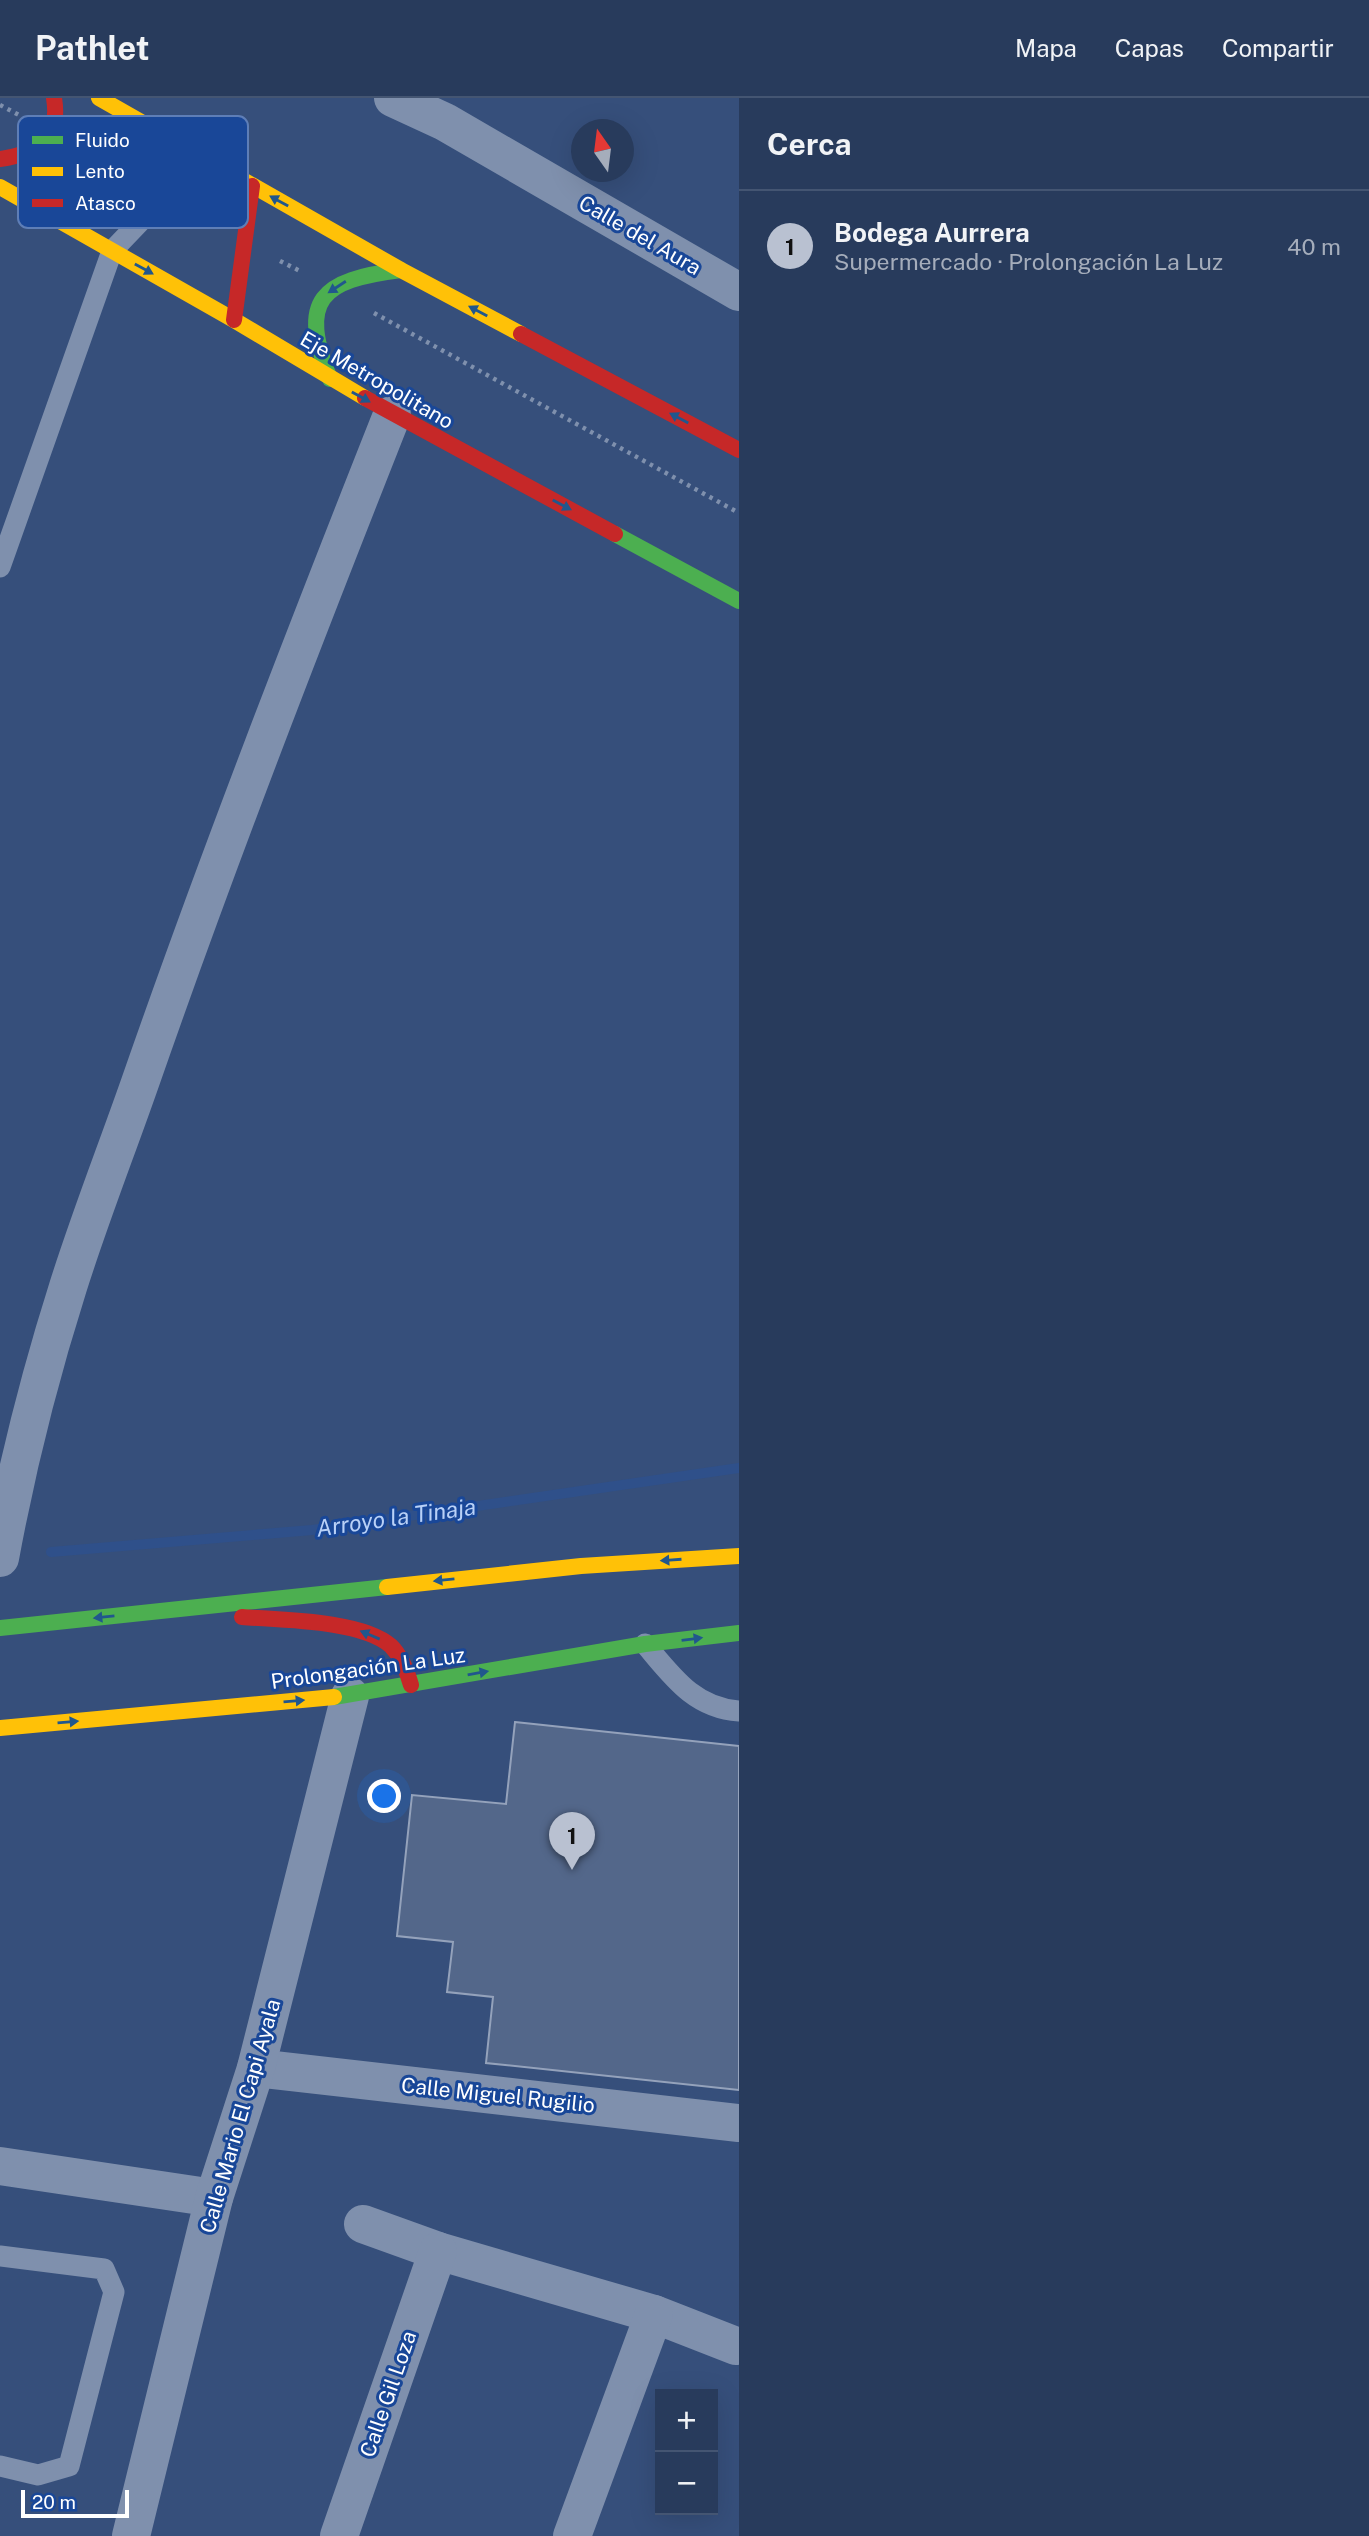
<!DOCTYPE html>
<html lang="es">
<meta charset="utf-8">
<style>
:root{--surface:#283b5c;--page:#344665;--text:#f1f3f6;--muted:#a5adbb;--line:#445572;--accent:#b9c1d1}
body{margin:0;font-family:"Public Sans",sans-serif;background:var(--page);color:var(--text)}
.controls{position:absolute;right:21px;bottom:21px;display:grid;overflow:hidden;border-radius:0px;box-shadow:0 7px 28px #0002}
.controls button{width:63px;height:63px;display:grid;place-items:center;padding:0;border:0;border-bottom:2px solid var(--line);background:var(--surface);color:var(--text);font:35px sans-serif}
.compass{position:absolute;left:571px;top:21px;width:63px;height:63px;border-radius:50%;background:var(--surface);box-shadow:0 7px 28px #0002;rotate:346deg}
.scale{position:absolute;left:21px;bottom:18px;width:108px;box-sizing:border-box;padding-left:7px;border:4px solid #fff;border-top:0;font-size:19px;line-height:24px;white-space:nowrap;color:#fff;-webkit-text-stroke:5px #194798;paint-order:stroke}
.you{position:absolute;left:385px;top:1699px;width:24px;height:24px;margin:-18px;border:5px solid #fff;border-radius:50%;background:#1a73e8;box-shadow:0 0 0 10px #1a73e833}
.badge{display:grid;place-items:center;width:46px;height:46px;border-radius:50%;background:var(--accent);color:#111;font-size:23px;font-weight:700}
.pin{position:absolute;translate:-50% -58px;filter:drop-shadow(0 2px 4px #0008)}
.pin::after{content:'';position:absolute;top:37px;width:24px;height:21px;background:inherit;clip-path:polygon(0 0,100% 0,50% 100%)}
.list{margin:0;padding:0;list-style:none}
h2{display:flex;justify-content:space-between;align-items:center;height:91px;margin:0;padding:0 28px;font-size:30px}
h2 small{font-size:23px;font-weight:400;color:var(--muted)}
.list li{display:grid;grid-template-columns:46px 1fr auto;gap:21px;align-items:center;box-sizing:border-box;height:112px;padding:0 28px;border-top:2px solid var(--line)}
.list b{display:block;font-size:26px;white-space:nowrap}
.list p{margin:0;font-size:23px;white-space:nowrap;color:var(--muted)}
.list em{font-size:23px;font-style:normal;color:var(--muted)}
.map{position:relative;flex:none;width:739px;height:2438px;overflow:hidden}
header{display:flex;align-items:center;gap:42px;box-sizing:border-box;height:98px;padding:0 35px;background:var(--surface);border-bottom:2px solid var(--line)}
header strong{font-size:33px}
nav{display:flex;gap:38px;margin-inline-start:auto;font-size:24px}
main{display:flex}
aside{flex:1;background:var(--surface)}
.map>svg:first-child{display:block}
.lines{fill:none;stroke-linecap:round;stroke-linejoin:round}
.stream{stroke:#2f508a;stroke-width:10}
.building{fill:#53678a;stroke:#94a2bb;stroke-width:2}
.path{stroke:#7f90ad;stroke-width:4.5;stroke-dasharray:3.5 5;stroke-linecap:butt}
.lane{stroke:#7f90ad;stroke-width:21}
.street{stroke:#7f90ad;stroke-width:38}
.fast{stroke:#4caf50;stroke-width:16}
.slow{stroke:#ffc107;stroke-width:16}
.jam{stroke:#c62828;stroke-width:16}
.oneway{fill:#21578d}
.labels{text-anchor:middle;dominant-baseline:central;stroke-width:6;stroke-linejoin:round;paint-order:stroke}
.street-label{font-size:21px;fill:#fff;stroke:#194798}
.water-label{font-size:23px;font-style:italic;fill:#b9d1f7;stroke:#194798}
.key{fill:#194798;stroke:#5e7eb7;stroke-width:2}
.key-label{font-size:19px;fill:#fff}
</style>
<header>
<strong>Pathlet</strong>
<nav><a>Mapa</a><a>Capas</a><a>Compartir</a></nav>
</header>
<main>
<div class="map">
<svg width="739" height="2438" viewBox="0 0 739 2438">
<rect width="100%" height="100%" fill="#364f7b"/>
<g class="lines">
<polyline class="stream" points="51,1454 312,1432 739,1370"/>
</g>
<polygon class="building" points="515,1624 739,1648 739,1992 486,1965 493,1899 447,1894 453,1844 397,1838 412,1697 506,1706"/>
<g class="lines">
<g class="path">
<polyline points="0,7 19,17"/>
<polyline points="84,53 141,85"/>
<polyline points="188,112 211,125"/>
<polyline points="280,163 300,173"/>
<polyline points="374,215 739,415"/>
</g>
<g class="lane">
<polyline points="0,469 112,153 202,59"/>
<path d="M645 1546C672 1578 694 1610 739 1613"/>
<polyline points="0,2158 104,2171 114,2194 69,2368 38,2377 0,2368"/>
</g>
<g class="street">
<polyline points="393,0 445,24 739,194"/>
<path d="M0 1460C17 1368 40 1277 68 1189 90 1119 117 1051 141 982 219 758 305 537 392 317"/>
<polyline points="256,1970 739,2025"/>
<polyline points="0,2068 214,2100"/>
<polyline points="363,2126 438,2153 654,2216 736,2248"/>
<polyline points="131,2438 214,2100 256,1970 350,1598"/>
<polyline points="339,2438 438,2153"/>
<polyline points="572,2438 654,2216"/>
</g>
<g class="fast">
<path d="M330 281C298 201 321 182 401 172"/>
<polyline points="615,436 739,503"/>
<polyline points="0,1530 387,1489"/>
<polyline points="334,1599 645,1546 739,1535"/>
</g>
<g class="slow">
<polyline points="99,0 401,172 521,236"/>
<polyline points="0,89 234,222 365,300"/>
<polyline points="387,1489 581,1468 739,1458"/>
<polyline points="0,1630 334,1599"/>
</g>
<g class="jam">
<path d="M0 61C37 56 61 41 54 0"/>
<polyline points="234,222 252,88"/>
<polyline points="521,236 739,352"/>
<polyline points="365,300 615,436"/>
<path d="M242 1519C280 1522 362 1522 391 1548 402 1559 407 1573 411 1587"/>
</g>
</g>
<defs><path id="oneway-solid" d="M-6-.8H1V-3.2L6.5 0L1 3.2V.8H-6Z" transform="scale(1.75)"/></defs>
<g class="oneway">
<use href="#oneway-solid" transform="translate(279 103) rotate(-151)"/>
<use href="#oneway-solid" transform="translate(144 171) rotate(29)"/>
<use href="#oneway-solid" transform="translate(337 189) rotate(147)"/>
<use href="#oneway-solid" transform="translate(478 213) rotate(-152)"/>
<use href="#oneway-solid" transform="translate(361 299) rotate(29)"/>
<use href="#oneway-solid" transform="translate(679 320) rotate(-152)"/>
<use href="#oneway-solid" transform="translate(562 407) rotate(28)"/>
<use href="#oneway-solid" transform="translate(671 1462) rotate(176)"/>
<use href="#oneway-solid" transform="translate(444 1482) rotate(174)"/>
<use href="#oneway-solid" transform="translate(104 1519) rotate(174)"/>
<use href="#oneway-solid" transform="translate(370 1537) rotate(-157)"/>
<use href="#oneway-solid" transform="translate(692 1541) rotate(-7)"/>
<use href="#oneway-solid" transform="translate(478 1575) rotate(-10)"/>
<use href="#oneway-solid" transform="translate(294 1603) rotate(-5)"/>
<use href="#oneway-solid" transform="translate(68 1624) rotate(-5)"/>
</g>
<g class="labels">
<g class="street-label">
<text transform="translate(640 137) rotate(30)">Calle del Aura</text>
<text transform="translate(377 282) rotate(30)">Eje Metropolitano</text>
<text transform="translate(368 1570) rotate(-8)">Prolongación La Luz</text>
<text transform="translate(498 1997) rotate(6)">Calle Miguel Rugilio</text>
<text transform="translate(240 2018) rotate(-74)">Calle Mario El Capi Ayala</text>
<text transform="translate(388 2296) rotate(-71)">Calle Gil Loza</text>
</g>
<g class="water-label">
<text transform="translate(396 1419) rotate(-8)">Arroyo la Tinaja</text>
</g>
</g>
<rect x="18" y="18" width="230" height="112" rx="10" class="key"/>
<rect x="32" y="38" width="31" height="8" fill="#4caf50"/>
<rect x="32" y="69" width="31" height="9" fill="#ffc107"/>
<rect x="32" y="101" width="31" height="8" fill="#c62828"/>
<g class="key-label">
<text x="75" y="49">Fluido</text>
<text x="75" y="80">Lento</text>
<text x="75" y="112">Atasco</text>
</g>
</svg>
<div class="controls">
<button>+</button>
<button>−</button>
</div>
<svg class="compass" viewBox="-18 -18 36 36"><path d="M0-13l5 13h-10z" fill="#e53935"/><path d="M0 13l5-13h-10z" fill="#a5adbb"/></svg>
<div class="scale">20 m</div>
<div class="you"></div>
<div class="pin badge" style="left:572px;top:1772px">1</div>
</div>
<aside>
<h2>Cerca<small></small></h2>
<ul class="list">
<li><span class="badge">1</span><div><b>Bodega Aurrera</b><p>Supermercado · Prolongación La Luz</p></div><em>40 m</em></li>
</ul>
</aside>
</main>
